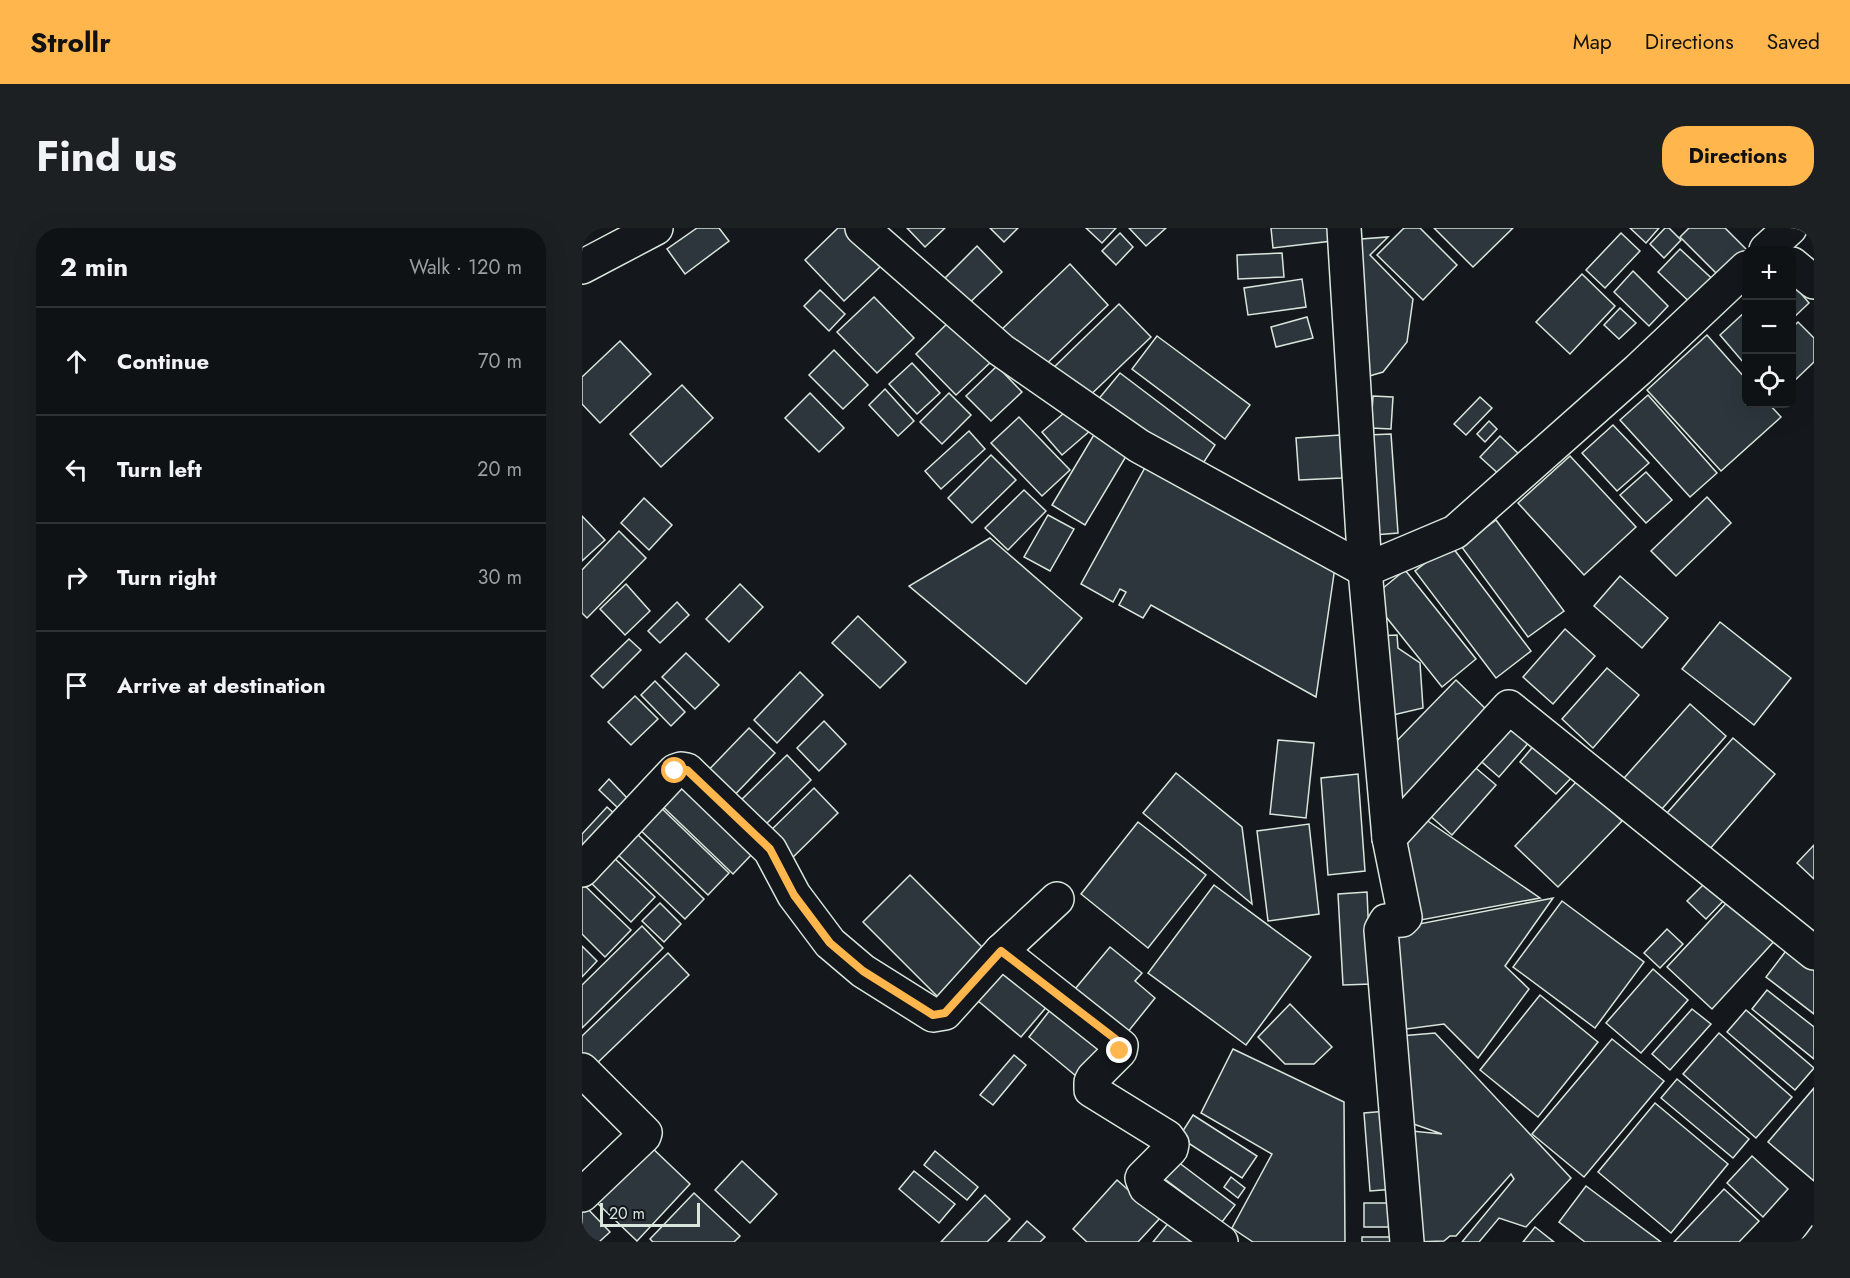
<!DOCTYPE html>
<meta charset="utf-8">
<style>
:root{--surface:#0f1215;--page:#1d2022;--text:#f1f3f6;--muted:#9b9ea0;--line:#2f3234;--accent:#ffb74d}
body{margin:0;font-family:Jost,sans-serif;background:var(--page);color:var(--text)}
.controls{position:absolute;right:18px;top:18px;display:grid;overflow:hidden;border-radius:12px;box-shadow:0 6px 24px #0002}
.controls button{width:54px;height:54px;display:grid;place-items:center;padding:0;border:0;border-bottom:2px solid var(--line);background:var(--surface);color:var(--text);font:30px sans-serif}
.scale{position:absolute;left:18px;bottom:15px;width:100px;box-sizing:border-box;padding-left:6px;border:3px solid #d8e6dc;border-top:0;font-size:16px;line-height:21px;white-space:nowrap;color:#d8e6dc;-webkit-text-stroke:4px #14181c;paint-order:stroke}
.stop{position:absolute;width:18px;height:18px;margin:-14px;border:4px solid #ffb74d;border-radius:50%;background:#fff}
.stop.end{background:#ffb74d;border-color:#fff;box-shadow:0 2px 6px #0008}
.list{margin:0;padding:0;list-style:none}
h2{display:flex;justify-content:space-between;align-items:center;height:78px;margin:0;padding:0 24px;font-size:26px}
h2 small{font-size:20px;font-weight:400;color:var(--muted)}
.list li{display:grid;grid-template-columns:39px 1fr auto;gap:18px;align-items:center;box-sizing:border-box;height:108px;padding:0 24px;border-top:2px solid var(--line)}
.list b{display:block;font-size:22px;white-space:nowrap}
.list em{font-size:20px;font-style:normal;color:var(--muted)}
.icon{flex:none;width:33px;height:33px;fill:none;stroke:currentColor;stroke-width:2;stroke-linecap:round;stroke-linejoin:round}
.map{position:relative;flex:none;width:1232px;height:1014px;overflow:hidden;border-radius:24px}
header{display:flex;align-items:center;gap:36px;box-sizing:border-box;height:84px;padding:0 30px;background:var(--accent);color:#111}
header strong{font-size:28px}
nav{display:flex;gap:33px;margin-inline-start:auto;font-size:21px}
.intro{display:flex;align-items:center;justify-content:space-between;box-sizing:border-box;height:144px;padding:0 36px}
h1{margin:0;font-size:42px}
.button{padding:15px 27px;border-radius:24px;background:var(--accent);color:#111;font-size:21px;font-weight:700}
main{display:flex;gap:36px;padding:0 36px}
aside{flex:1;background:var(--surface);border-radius:24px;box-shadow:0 6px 24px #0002}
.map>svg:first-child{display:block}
.building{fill:#2c363c;stroke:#d8e6dc;stroke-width:1.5}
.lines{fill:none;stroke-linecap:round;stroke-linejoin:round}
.minor-casing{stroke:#d8e6dc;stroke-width:36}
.minor{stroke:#14181c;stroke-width:33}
.route{stroke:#ffb74d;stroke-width:8}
</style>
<header>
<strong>Strollr</strong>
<nav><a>Map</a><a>Directions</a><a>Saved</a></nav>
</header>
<div class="intro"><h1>Find us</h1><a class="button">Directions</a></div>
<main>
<aside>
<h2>2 min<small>Walk · 120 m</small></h2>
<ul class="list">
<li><svg class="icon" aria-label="ahead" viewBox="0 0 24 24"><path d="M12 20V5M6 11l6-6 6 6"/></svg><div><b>Continue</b></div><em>70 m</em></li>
<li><svg class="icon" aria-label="left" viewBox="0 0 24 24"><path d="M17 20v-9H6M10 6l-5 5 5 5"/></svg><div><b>Turn left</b></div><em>20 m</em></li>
<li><svg class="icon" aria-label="right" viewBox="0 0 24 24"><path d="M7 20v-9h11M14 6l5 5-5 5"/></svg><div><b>Turn right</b></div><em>30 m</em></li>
<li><svg class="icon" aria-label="arrive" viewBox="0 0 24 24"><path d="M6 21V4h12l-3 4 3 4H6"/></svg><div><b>Arrive at destination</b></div></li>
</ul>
</aside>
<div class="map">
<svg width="1232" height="1014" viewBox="0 0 1232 1014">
<rect width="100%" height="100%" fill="#14181c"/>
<g class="building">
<polygon points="115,0 137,0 147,13 103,46 85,21"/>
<polygon points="256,0 263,0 299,38 262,73 223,32"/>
<polygon points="325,0 363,0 343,19"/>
<polygon points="408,0 436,0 422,14"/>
<polygon points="504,0 534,0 520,15"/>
<polygon points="547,0 584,0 564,18"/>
<polygon points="689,0 749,0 750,13 691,20"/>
<polygon points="822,0 838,0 875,37 841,72 795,27"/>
<polygon points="852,0 931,0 891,39"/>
<polygon points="1048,0 1077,0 1064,15"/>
<polygon points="1083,0 1087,0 1099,12 1082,30 1068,16"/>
<polygon points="1107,0 1143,0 1165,22 1164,30 1142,53 1098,9"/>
<polygon points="538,5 551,19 534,37 520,23"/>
<polygon points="1039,5 1058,23 1023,60 1004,42"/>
<polygon points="806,9 788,27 831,71 825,114 801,144 784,149 779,11"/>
<polygon points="395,18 420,44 382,80 358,55"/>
<polygon points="1098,21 1138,58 1115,81 1076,44"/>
<polygon points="700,25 702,49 656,51 655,27"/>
<polygon points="488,36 526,77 456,144 417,104"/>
<polygon points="1051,43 1086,78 1067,98 1032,64"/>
<polygon points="1000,46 1033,78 988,126 954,94"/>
<polygon points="720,51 724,79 666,87 662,60"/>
<polygon points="1210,55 1227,75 1210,91"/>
<polygon points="238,62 263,86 247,103 222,78"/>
<polygon points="292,69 332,110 295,145 255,104"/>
<polygon points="537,76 569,109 499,176 467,144"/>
<polygon points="1038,80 1054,95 1037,111 1022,97"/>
<polygon points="1164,83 1164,131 1161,134 1138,107"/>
<polygon points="725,89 731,110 694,119 689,99"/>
<polygon points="371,90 411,132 374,167 334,126"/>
<polygon points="1216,94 1232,110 1232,134 1210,155 1210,100"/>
<polygon points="1125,107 1164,151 1164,176 1187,176 1199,189 1139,243 1065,162"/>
<polygon points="575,108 668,177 643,211 550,141"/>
<polygon points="38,113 69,146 18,195 0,176 0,149"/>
<polygon points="252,122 286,157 261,181 227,147"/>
<polygon points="330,135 358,165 335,186 307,156"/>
<polygon points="415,138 440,164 409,193 384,168"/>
<polygon points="538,145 633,217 616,243 510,179"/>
<polygon points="100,157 131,190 79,239 48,206"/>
<polygon points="303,161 332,193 316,208 287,177"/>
<polygon points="228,165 262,200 237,224 203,190"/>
<polygon points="367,165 389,187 360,216 338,194"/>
<polygon points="1066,167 1135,245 1108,269 1038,192"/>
<polygon points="791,168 811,169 809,201 789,200"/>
<polygon points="898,169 910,180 884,207 872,196"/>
<polygon points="489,179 509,202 480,227 460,204"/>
<polygon points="437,189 488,242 460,268 409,215"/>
<polygon points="907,193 915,201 903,214 895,206"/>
<polygon points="1031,197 1067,235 1035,263 1000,225"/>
<polygon points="516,200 549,220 503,297 470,277"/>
<polygon points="387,203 403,221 359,261 343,243"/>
<polygon points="809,206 816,305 792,307 785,207"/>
<polygon points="758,207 760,250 717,252 714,210"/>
<polygon points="918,208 939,228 920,249 898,229"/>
<polygon points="409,227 434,252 390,295 366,270"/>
<polygon points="988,228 1054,299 1002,347 936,275"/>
<polygon points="565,236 753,339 734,469 569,377 561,390 537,377 544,364 538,361 531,374 499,356"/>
<polygon points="1064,244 1090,272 1064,295 1038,267"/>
<polygon points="442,262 464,283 426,322 403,300"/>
<polygon points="1125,269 1149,295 1094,348 1069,323"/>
<polygon points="62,270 90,297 67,322 39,295"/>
<polygon points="466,287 492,301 468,343 442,329"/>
<polygon points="0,288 23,312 0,333"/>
<polygon points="914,292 982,383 946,409 879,318"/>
<polygon points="37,303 64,330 5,390 0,385 0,342"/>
<polygon points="408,310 500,390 444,456 327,358"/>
<polygon points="868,316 949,423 914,450 833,343"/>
<polygon points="823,342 894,431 860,459 789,370"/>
<polygon points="1038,348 1086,390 1060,420 1012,378"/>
<polygon points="44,356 68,383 43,407 18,381"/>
<polygon points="158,356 181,379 147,414 124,391"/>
<polygon points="95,374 107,387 78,415 66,403"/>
<polygon points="276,388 324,434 298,460 250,415"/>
<polygon points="1138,394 1209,450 1172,497 1100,441"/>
<polygon points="983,401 1013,428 971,476 941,449"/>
<polygon points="815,407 816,420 838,435 841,480 798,490 793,408"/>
<polygon points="47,411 59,422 21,460 9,448"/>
<polygon points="104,425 137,457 113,481 80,449"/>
<polygon points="1025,440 1057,467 1011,520 980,491"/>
<polygon points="218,444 241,467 195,515 172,492"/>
<polygon points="874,452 910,487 810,582 802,526"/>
<polygon points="73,453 103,484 89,498 59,467"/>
<polygon points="53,468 76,491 49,517 26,494"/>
<polygon points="1108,476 1144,508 1072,590 1035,558"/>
<polygon points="925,491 949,512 917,549 893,528"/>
<polygon points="242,493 264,516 237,543 215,520"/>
<polygon points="167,500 193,525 144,576 118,551"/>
<polygon points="1151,510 1193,546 1120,630 1078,593"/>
<polygon points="696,512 732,515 724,590 688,586"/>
<polygon points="954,515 991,548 974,566 938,534"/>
<polygon points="205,527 229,552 177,603 152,579"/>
<polygon points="889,536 914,557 870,607 846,586"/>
<polygon points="594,545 660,599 670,676 561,585"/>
<polygon points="776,546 783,643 746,647 739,550"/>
<polygon points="27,551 46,571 36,580 17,562"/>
<polygon points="98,551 172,624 151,646 76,574"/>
<polygon points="996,552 1040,593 976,659 933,618"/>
<polygon points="232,560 256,585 204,636 179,612"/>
<polygon points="73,574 147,645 126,667 52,596"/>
<polygon points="25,579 35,588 0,626 0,606"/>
<polygon points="837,587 958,670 828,694 813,615"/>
<polygon points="556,594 624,647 566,720 499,666"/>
<polygon points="727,596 737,686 686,693 675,603"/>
<polygon points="51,602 122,671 103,691 31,622"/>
<polygon points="1232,617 1232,651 1215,635"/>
<polygon points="28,626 73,669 49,694 5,651"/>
<polygon points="328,647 405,724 358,771 281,694"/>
<polygon points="1128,650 1146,668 1124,691 1105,673"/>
<polygon points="0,655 49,702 23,729 0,706"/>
<polygon points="632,657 729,729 664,817 566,745"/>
<polygon points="785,664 789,756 761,757 756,666"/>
<polygon points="1151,668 1196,709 1130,781 1085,739"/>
<polygon points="971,670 923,738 947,761 896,830 862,796 817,802 806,702"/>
<polygon points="980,673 1062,734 1013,800 931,739"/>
<polygon points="78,675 99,696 82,714 60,693"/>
<polygon points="60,698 81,720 0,800 0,757"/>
<polygon points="1085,701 1101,716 1078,740 1062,725"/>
<polygon points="0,718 15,733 0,749"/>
<polygon points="528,719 560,745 553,753 573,770 541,810 488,767"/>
<polygon points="1207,719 1232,739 1232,786 1184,749"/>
<polygon points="86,725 107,747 11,839 0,828 0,808"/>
<polygon points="416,734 467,776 439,809 389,767"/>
<polygon points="1071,741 1106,772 1059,825 1024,795"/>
<polygon points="1185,762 1232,799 1232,831 1170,781"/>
<polygon points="958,767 1016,814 956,889 898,842"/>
<polygon points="708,776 750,819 732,836 703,836 676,809"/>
<polygon points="472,777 526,822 500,853 447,809"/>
<polygon points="1110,781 1129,796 1088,842 1070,826"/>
<polygon points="1164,782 1232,840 1213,862 1145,804"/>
<polygon points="853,805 989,950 944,999 917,990 897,1014 880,1014 932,951 929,946 874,1008 868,1008 862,1013 832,1014 830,903 860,906 820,892 818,808"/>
<polygon points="1137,805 1210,869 1174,910 1101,846"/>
<polygon points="1030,811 1082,853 1002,949 950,906"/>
<polygon points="651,821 762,874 763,1014 671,1014 650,1000 690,926 619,885"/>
<polygon points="432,827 444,837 411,877 398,867"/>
<polygon points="1095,851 1167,911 1151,930 1079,870"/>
<polygon points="1232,860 1232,953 1186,914"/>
<polygon points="1073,875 1146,936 1089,1005 1016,944"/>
<polygon points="805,883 813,961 788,963 782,885"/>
<polygon points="611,887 675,928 660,950 597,909"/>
<polygon points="66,916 108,956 55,1013 12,972"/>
<polygon points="353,923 396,959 385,972 342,937"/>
<polygon points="1170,928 1206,961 1181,989 1145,955"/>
<polygon points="592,931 653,977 640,994 580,949"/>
<polygon points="160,933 195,966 168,995 133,962"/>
<polygon points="332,943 373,976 357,995 317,961"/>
<polygon points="649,949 663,960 656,970 642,959"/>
<polygon points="535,952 578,990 556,1014 505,1014 491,1001"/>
<polygon points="1004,958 1079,1014 1003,1014 977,994"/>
<polygon points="1142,961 1177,993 1157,1014 1092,1014"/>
<polygon points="112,965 158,1008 152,1014 71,1014 68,1011"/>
<polygon points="403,967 428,991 405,1014 359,1014"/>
<polygon points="0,975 28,1004 17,1014 0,1014"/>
<rect x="782" y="975" width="29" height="24"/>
<polygon points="592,988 624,1014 571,1014"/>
<polygon points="445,993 463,1009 458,1014 426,1014"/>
<polygon points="1230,998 1232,999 1232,1014 1218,1014"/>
<polygon points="953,999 972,1014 941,1014"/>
<polygon points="780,1009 814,1009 813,1014 780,1014"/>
</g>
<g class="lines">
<g class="minor-casing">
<g id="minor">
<polyline points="280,0 419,122 557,218 783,342 873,304 1056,142 1164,40"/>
<polyline points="762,0 783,342 807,610 823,689 820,692 804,693 799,702 825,1014"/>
<polyline points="1184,22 1208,0"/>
<polyline points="1210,36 1232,54"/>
<polyline points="0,39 74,0"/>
<polyline points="807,610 927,479 1232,725"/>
<polyline points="0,642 93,543 99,541 105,542 188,622 212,667 248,715 281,743 351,787 363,785 419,723 475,671"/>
<polyline points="419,723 539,818 538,823 511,850 509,854 509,862 585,909 590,916 589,921 560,950 564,960 639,1014"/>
<polyline points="0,842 63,905 62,908 0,967"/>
</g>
</g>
<use href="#minor" class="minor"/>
</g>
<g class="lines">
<polyline class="route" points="93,543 105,542 188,621 212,667 248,715 281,743 351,787 363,785 419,723 536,813 539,818 538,823"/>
</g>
</svg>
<div class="controls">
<button>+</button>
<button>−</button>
<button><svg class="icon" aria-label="locate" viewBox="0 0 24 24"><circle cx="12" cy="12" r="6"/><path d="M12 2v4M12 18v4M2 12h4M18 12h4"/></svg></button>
</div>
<div class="scale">20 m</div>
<div class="stop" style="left:93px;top:543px"></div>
<div class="stop end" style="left:538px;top:823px"></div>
</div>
</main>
